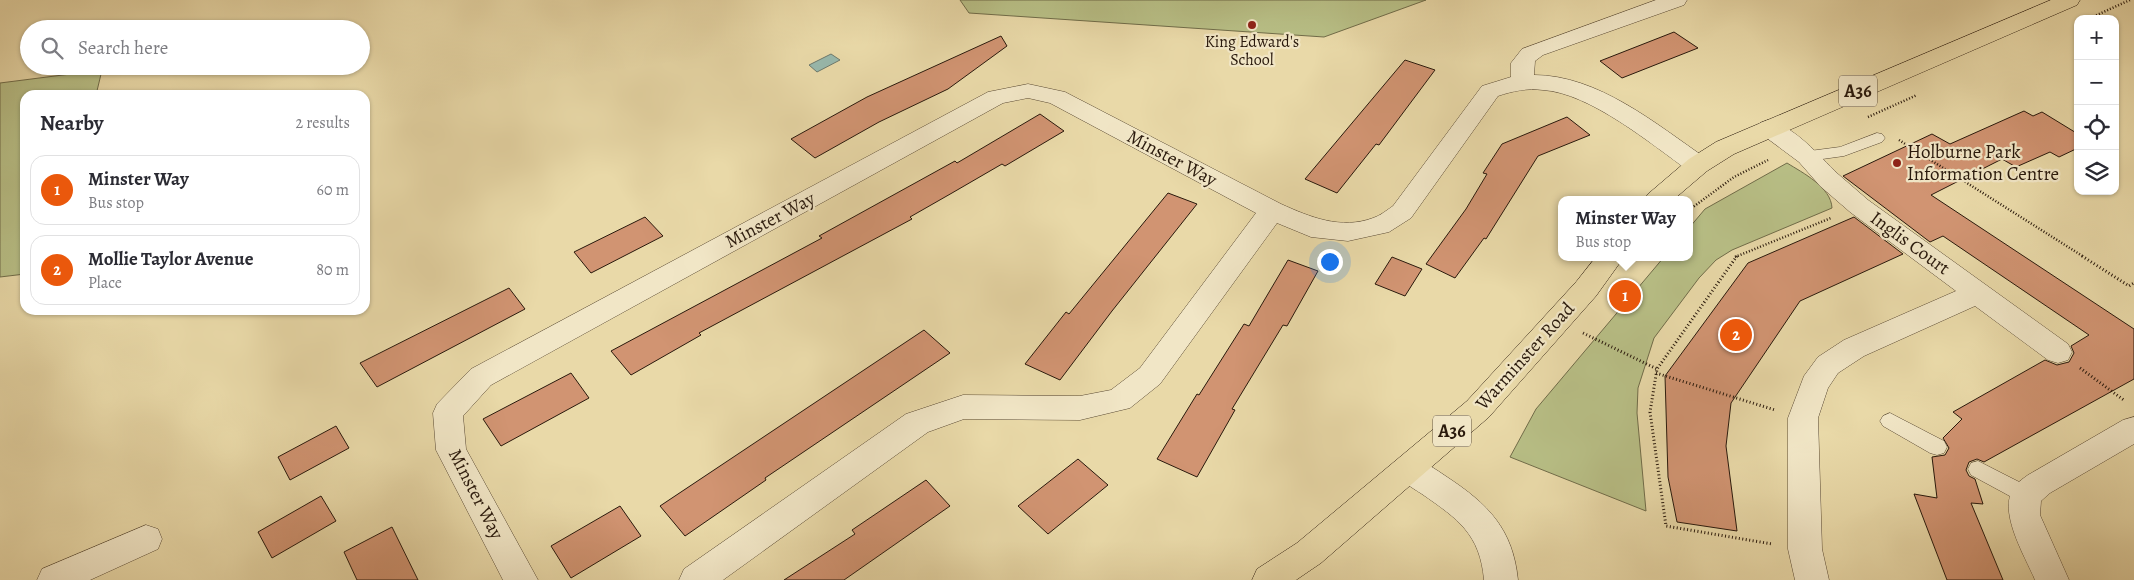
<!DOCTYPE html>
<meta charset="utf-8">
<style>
:root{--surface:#fff;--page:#f7f7f7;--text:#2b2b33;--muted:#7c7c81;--line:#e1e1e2;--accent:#ea580c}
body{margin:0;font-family:Alegreya,serif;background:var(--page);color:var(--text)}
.controls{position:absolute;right:15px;top:15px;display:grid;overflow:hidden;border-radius:10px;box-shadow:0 1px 4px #0004}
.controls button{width:45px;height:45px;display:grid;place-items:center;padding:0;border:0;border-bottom:1px solid var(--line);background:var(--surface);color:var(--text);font:25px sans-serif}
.you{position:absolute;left:1329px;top:261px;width:18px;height:18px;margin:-12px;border:4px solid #fff;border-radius:50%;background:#1a73e8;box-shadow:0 0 0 8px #1a73e833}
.badge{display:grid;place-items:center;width:32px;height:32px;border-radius:50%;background:var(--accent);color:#fff;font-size:16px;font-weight:700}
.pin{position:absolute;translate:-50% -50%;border:2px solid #fff;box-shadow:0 1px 5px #0006}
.popup{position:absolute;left:1558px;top:196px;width:135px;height:65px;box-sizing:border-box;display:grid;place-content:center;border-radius:10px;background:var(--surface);filter:drop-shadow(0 1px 4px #0005);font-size:16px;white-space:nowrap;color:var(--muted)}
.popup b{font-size:19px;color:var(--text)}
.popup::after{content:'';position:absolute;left:50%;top:100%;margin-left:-10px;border:10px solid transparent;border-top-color:var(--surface)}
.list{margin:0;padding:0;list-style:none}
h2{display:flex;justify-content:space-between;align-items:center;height:65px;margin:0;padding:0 20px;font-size:21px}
h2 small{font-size:16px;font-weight:400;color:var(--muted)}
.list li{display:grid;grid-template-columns:32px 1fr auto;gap:15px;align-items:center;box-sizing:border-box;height:70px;margin:0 10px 10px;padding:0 10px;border:1px solid var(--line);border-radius:15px}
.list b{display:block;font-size:19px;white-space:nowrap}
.list p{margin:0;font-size:16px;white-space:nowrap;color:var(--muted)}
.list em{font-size:16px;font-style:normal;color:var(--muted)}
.icon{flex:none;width:28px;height:28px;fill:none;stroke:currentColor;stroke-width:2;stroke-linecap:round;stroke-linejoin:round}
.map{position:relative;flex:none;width:2134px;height:580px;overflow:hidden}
.search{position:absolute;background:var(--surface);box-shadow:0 1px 4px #0004;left:20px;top:20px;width:350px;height:55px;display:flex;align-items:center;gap:12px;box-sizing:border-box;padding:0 18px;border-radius:28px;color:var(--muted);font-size:19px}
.panel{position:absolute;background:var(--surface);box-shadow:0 1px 4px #0004;left:20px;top:90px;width:350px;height:225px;border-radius:15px}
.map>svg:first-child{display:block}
.green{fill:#b8bf86;stroke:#706c49}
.water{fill:#98b9ad;stroke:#6c796d}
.building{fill:#d19472;stroke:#29190c}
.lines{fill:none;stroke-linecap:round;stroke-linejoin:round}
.lane-casing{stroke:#594933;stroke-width:1}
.street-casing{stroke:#594933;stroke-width:1}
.highway-casing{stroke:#29190c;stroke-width:1}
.path-far1{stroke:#29190c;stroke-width:2.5;stroke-dasharray:1 2;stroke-linecap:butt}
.path{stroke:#29190c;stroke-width:3;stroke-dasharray:1 2.5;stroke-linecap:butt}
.lane{fill:#f1e6c6;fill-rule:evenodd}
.street{fill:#f1e6c6;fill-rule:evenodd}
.highway{fill:#e9d9a8;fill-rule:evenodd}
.poi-dot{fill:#8f2418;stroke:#f1e6c6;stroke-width:2}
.labels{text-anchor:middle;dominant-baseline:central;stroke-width:4.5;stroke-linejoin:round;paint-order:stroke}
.far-poi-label{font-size:16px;fill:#29190c;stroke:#f1e6c6}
.shield{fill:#f1e6c6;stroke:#655644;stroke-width:1}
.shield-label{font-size:18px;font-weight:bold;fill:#29190c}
.poi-label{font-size:19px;fill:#29190c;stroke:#f1e6c6;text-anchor:start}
.street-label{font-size:19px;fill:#29190c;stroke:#f1e6c6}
</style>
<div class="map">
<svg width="2134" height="580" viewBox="0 0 2134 580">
<rect width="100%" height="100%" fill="#e9d9a8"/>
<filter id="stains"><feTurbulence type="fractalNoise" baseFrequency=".004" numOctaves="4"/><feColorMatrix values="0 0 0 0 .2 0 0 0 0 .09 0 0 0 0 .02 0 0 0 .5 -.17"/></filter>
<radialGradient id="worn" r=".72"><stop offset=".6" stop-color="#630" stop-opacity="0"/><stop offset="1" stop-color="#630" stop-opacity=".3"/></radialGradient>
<g class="green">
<polygon points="960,0 1426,0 1324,37 969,13"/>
<polygon points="102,70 96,95 25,95 25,274 0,277 0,83"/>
<path d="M1787 163C1803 173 1831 187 1832 208L1732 250 1716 260 1699 278 1654 338 1638 388 1637 413 1646 511 1510 457 1536 409 1664 257H1689V228L1705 209Z"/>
</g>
<polygon class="water" points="831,54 840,60 817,72 809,65"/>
<g class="building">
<polygon points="1674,32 1698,48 1622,78 1600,61"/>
<polygon points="1001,36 1007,46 948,89 879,122 815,158 791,139 867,97"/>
<polygon points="1405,60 1435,70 1379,145 1376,144 1337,193 1305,179"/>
<polygon points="2024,111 2033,116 2042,112 2078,134 2078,148 2059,157 2050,152 2016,167 2002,159 1931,195 2134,329 2134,379 1984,462 1977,459 1969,462 1966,470 1969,476 1975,479 1983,504 1971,503 2003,580 1947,580 1914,494 1937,498 1932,457 1945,455 1949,448 1943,438 1962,419 1953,412 2045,360 2057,365 2069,362 2074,353 2071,346 2089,335 1943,236 1930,242 1843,176 1932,134 1950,144"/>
<polygon points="1040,114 1064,131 1005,166 1002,164 952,193 910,217 912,219 699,333 701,335 631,375 611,351 822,238 819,236 955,161 957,163"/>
<polygon points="1567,117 1590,135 1538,156 1486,239 1484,238 1455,278 1426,264 1466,209 1487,174 1483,173 1502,144"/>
<polygon points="1168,193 1197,204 1112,311 1060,380 1025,364 1066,312 1069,314"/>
<polygon points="645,217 663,236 591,273 574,252"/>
<polygon points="1854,217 1903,254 1800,301 1731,403 1726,446 1737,531 1677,522 1668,477 1665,376 1748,263"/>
<polygon points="1392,257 1422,269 1405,296 1375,284"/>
<polygon points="1288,260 1318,271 1287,326 1283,325 1232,409 1235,410 1197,477 1157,459 1197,394 1199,395 1244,324 1249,326"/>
<polygon points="509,288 525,309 377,387 360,363"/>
<polygon points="924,330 950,353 765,478 766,480 685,536 660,506"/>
<polygon points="571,373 589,398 501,446 483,419"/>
<polygon points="336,426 349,448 290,480 278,457"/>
<polygon points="1078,459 1108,485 1048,534 1018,506"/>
<polygon points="926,480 950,506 844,580 784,580 855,534 852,530"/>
<polygon points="321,496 336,521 272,558 258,532"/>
<polygon points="620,506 641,536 571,578 551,546"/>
<polygon points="392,527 418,580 357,580 344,552"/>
</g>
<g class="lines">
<g class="lane-casing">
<g id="lane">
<polygon points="1877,133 1882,134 1885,138 1882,142 1844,156 1808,161 1802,160 1800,156 1802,152 1840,147"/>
<polygon points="1890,413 1944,441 1947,447 1944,453 1937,455 1930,453 1883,426 1880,421 1883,416"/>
<polygon points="1978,461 2033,489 2036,495 2033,501 2026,504 2019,501 1971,475 1968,469 1971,463"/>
</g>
</g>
<g class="street-casing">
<g id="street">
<path d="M1656 0H1687L1684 5 1543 55 1535 61 1534 75C1598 75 1656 124 1707 159L1710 165 1707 171 1698 173 1689 171C1651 144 1590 93 1543 90 1527 88 1513 91 1498 96L1411 218 1389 232 1348 241 1311 237 1277 223 1160 384 1130 408 1080 420 964 419 928 432 723 580H679L684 569 906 414 963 395 1080 396 1111 390 1140 368 1256 213 1050 103 1028 98 1003 103 491 385 463 416 466 449 538 580H503L436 450 433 413 437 404 471 369 988 92 1028 84 1065 92 1281 204C1310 217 1341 230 1373 218 1380 216 1387 210 1393 206L1482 86 1511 77V63L1522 49Z"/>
<path d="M1768 120C1797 128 1818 155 1838 174 1848 183 1858 191 1868 200L2068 344 2072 352 2068 360 2058 363 2048 360 1975 306 1864 356 1838 373 1828 388 1818 418 1822 549 1829 580H1795L1788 549V418L1804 376 1818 357 1844 340 1956 291 1850 212 1820 186 1799 162 1760 133 1756 128 1760 123Z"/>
<path d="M2134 417V444L2050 493 2041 501 2040 515 2069 580H2035C2025 556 1995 508 2016 485 2019 481 2024 478 2028 475L2123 420Z"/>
<path d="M1410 456C1424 461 1435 469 1447 477 1488 504 1513 529 1518 580H1484C1480 534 1458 519 1422 494 1411 487 1400 481 1394 469L1399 460Z"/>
<polygon points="146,525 158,529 162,539 158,549 90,580 37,580 42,569"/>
</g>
</g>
<g class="highway-casing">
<g id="highway">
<polygon points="2051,0 2080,0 2077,5 1734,154 1707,171 1673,200 1644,200 1648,194 1689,159 1716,142"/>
<polygon points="1596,257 1624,257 1596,296 1489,417 1321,563 1296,580 1252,580 1257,569 1297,543 1467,401 1576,282"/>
</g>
</g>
<g class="path-far1">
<polyline points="2088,19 2130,0"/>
<polyline points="1868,117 1917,95"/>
<polyline points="1899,140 2084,257"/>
<polyline points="1689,210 1734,177 1768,160"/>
<polyline points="1735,257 1831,218"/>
</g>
<g class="path">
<polyline points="1737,256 1657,369 1650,412 1666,526 1772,544"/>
<polyline points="2082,256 2129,286 2134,283"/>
<polyline points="1583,333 1657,369"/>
<polyline points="2080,368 2125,401"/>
<polyline points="1656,373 1775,410"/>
</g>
<use href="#lane" class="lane"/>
<use href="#street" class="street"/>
<use href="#highway" class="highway"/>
</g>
<g class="poi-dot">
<circle cx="1252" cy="25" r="5"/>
<circle cx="1897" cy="163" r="5"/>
</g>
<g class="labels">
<g class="far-poi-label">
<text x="1252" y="42">King Edward's<tspan x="1252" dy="18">School</tspan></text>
</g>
<g class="shield">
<rect x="1839" y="75.5" width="38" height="31" rx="4"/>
<rect x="1433" y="415.5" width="38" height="31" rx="4"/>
</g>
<g class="shield-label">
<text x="1858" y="91">A36</text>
<text x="1452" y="431">A36</text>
</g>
<g class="poi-label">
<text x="1907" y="152">Holburne Park<tspan x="1907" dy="22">Information Centre</tspan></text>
</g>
<g class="street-label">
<text transform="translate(1172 158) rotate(28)">Minster Way</text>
<text transform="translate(770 220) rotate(-28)">Minster Way</text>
<text transform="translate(1910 243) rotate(36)">Inglis Court</text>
<text transform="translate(1525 356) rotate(-48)">Warminster Road</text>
<text transform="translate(476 494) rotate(63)">Minster Way</text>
</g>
</g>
<rect width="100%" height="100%" filter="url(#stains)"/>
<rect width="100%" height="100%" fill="url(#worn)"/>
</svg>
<div class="controls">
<button>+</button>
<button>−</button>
<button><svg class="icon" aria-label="locate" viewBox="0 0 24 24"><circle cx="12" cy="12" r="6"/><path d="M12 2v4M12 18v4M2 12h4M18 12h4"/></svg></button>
<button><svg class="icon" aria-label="layers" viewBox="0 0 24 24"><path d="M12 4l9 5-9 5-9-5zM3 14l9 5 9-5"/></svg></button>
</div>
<div class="you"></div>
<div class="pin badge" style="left:1625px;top:296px">1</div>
<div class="popup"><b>Minster Way</b>Bus stop</div>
<div class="pin badge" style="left:1736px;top:335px">2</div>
<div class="search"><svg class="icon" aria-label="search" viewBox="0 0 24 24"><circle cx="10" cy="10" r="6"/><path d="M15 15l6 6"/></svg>Search here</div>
<section class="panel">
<h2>Nearby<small>2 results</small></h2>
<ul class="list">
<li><span class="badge">1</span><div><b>Minster Way</b><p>Bus stop</p></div><em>60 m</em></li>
<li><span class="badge">2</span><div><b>Mollie Taylor Avenue</b><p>Place</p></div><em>80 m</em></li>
</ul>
</section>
</div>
